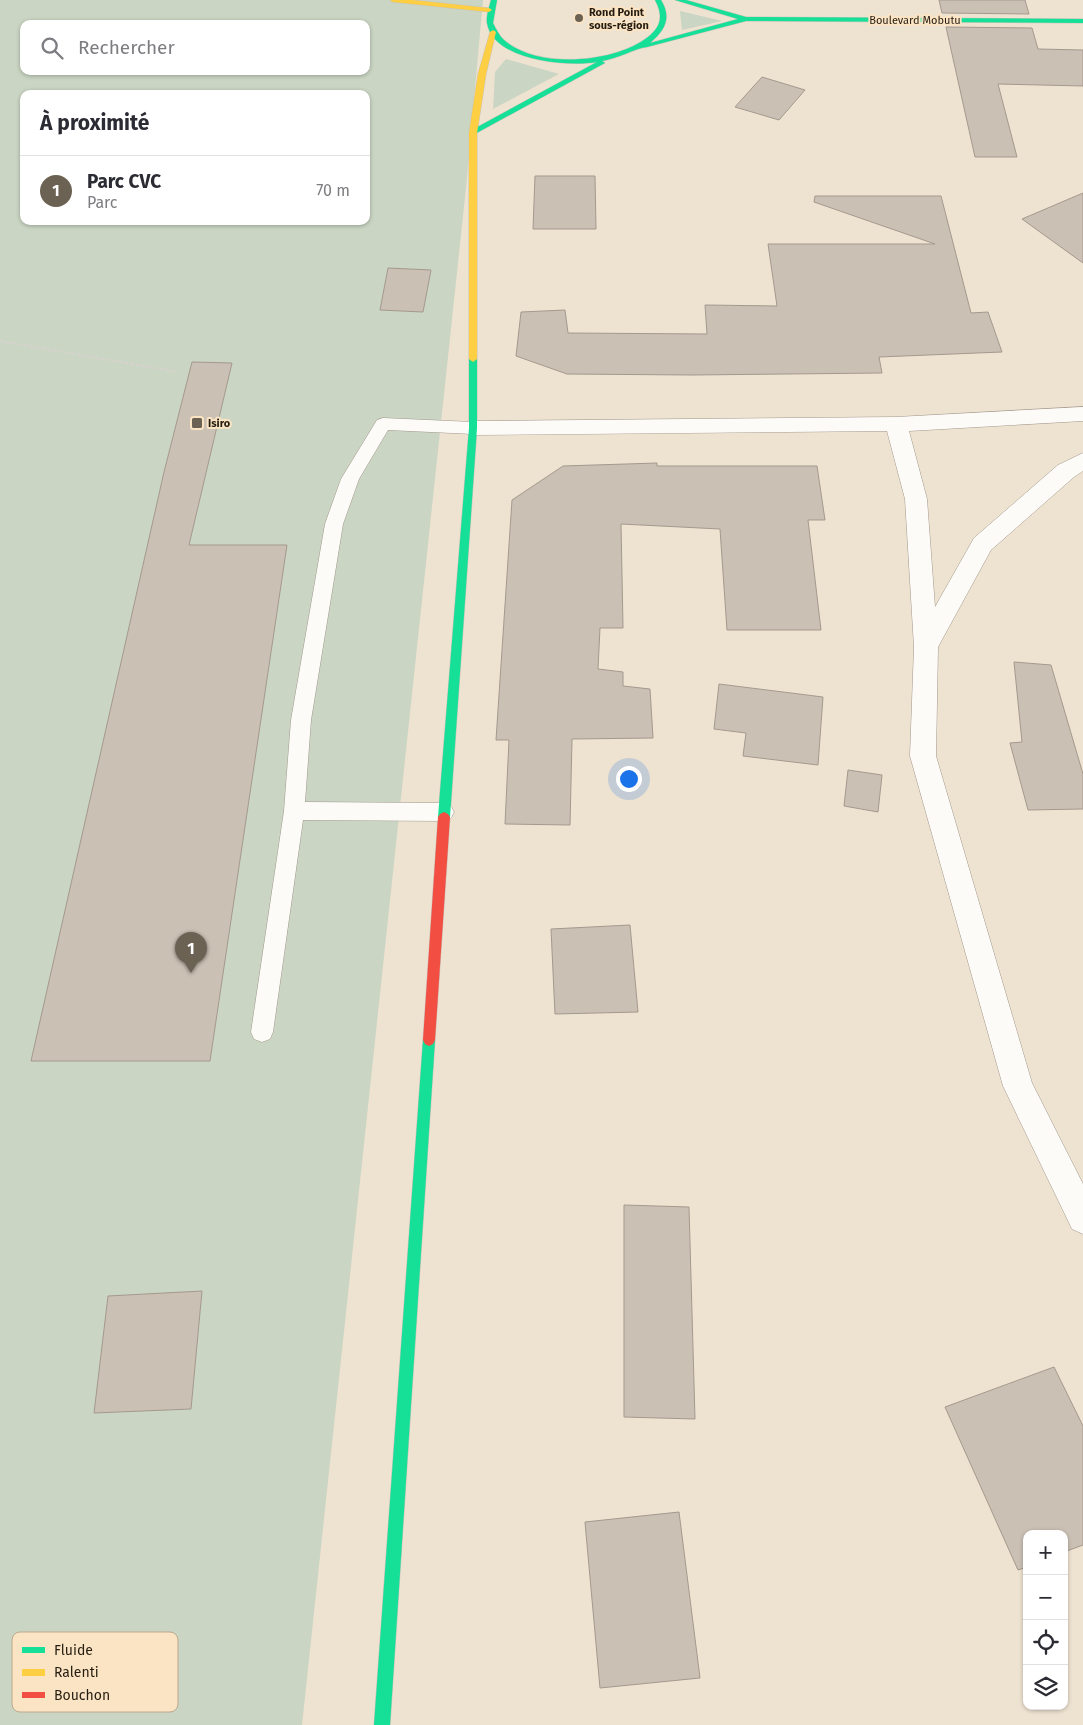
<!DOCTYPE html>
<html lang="fr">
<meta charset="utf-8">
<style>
:root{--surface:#fff;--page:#f7f7f7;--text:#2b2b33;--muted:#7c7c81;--line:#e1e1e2;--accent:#6b6254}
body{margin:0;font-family:"Fira Sans",sans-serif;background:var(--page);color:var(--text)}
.controls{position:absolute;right:15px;bottom:15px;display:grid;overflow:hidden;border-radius:10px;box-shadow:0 1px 4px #0004}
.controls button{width:45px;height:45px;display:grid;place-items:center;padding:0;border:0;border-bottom:1px solid var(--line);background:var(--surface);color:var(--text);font:25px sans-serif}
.you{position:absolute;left:628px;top:778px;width:18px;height:18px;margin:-12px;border:4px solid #fff;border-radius:50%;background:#1a73e8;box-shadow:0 0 0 8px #1a73e833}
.badge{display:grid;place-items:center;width:32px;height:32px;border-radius:50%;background:var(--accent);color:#fff;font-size:16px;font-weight:700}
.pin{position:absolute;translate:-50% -41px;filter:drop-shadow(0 1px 2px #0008)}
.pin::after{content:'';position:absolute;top:26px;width:18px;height:15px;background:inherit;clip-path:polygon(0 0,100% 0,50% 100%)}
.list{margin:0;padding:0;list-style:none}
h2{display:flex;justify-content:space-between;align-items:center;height:65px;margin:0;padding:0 20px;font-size:21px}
h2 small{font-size:16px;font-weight:400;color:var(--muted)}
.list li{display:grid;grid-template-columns:32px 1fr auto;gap:15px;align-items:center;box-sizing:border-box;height:70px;padding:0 20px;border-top:1px solid var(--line)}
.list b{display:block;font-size:19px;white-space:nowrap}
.list p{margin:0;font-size:16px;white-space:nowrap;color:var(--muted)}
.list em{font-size:16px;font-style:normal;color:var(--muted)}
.icon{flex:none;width:28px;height:28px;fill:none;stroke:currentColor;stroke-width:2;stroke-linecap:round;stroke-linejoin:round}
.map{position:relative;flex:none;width:1083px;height:1725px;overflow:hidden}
.search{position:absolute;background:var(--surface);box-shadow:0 1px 4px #0004;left:20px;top:20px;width:350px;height:55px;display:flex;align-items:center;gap:12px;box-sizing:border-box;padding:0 18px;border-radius:10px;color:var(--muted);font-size:19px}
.panel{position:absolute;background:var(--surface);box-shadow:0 1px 4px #0004;left:20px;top:90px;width:350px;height:135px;border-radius:10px}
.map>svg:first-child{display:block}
.green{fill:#cad5c3;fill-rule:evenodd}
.building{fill:#cbc0b4;stroke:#a4998d}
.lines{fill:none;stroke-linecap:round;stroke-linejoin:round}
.lane-casing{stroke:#a2988c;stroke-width:1}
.street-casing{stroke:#a2988c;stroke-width:1}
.fast-casing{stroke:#c9c3ba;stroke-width:1}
.slow-casing{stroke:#c9c3ba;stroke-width:1}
.jam-casing{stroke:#c9c3ba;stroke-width:1}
.path{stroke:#d6d2cd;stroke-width:2;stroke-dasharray:4 2;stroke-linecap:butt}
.lane{fill:#fcfbf8;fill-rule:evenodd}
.street{fill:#fcfbf8;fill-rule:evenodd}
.fast{fill:#16e098;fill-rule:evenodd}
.slow{fill:#ffcf43;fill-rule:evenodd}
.jam{fill:#f24e42;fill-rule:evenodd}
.poi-dot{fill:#6b6254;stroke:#fbe4c4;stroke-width:2}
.labels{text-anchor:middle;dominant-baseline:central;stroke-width:4;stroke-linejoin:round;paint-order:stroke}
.far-poi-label{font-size:11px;font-weight:bold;fill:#251d11;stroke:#fbe4c4;text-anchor:start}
.far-street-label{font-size:11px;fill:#251d11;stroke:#fbe4c4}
.key{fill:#fbe4c4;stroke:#bba88e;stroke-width:1}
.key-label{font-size:14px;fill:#251d11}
</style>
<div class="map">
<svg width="1083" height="1725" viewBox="0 0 1083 1725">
<rect width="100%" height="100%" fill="#eee2d1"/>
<g class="green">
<path d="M0 0H483L466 188 302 1725H0ZM24 24H366V71H24ZM24 94H366V221H24Z"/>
<polygon points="680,11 722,21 682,30"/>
<polygon points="506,59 559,74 493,109 495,72"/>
</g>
<g class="building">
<polygon points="939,0 1025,0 1029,14 942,13"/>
<polygon points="946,27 1032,28 1038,49 1083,50 1083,86 998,84 1017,157 975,157"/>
<polygon points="762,77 805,90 779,120 735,107"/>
<polygon points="535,176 595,176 596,229 533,229"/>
<polygon points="1083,193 1083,263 1022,219"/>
<polygon points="815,196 941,196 971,313 988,312 1002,352 879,357 882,373 692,375 567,374 516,356 521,312 565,310 568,333 707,334 705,305 777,306 768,244 935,244 814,202"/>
<polygon points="388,268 431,270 423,312 380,310"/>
<polygon points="192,362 232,363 189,545 287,545 210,1061 31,1061 164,472"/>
<polygon points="657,463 657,466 817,466 825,520 808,520 821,630 727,630 720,529 621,524 623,628 600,628 598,669 623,672 623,686 650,689 653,738 572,739 570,825 505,824 509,740 496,740 512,500 563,466"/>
<polygon points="1014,662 1051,665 1083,774 1083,809 1028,810 1010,743 1022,742"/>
<polygon points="719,684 823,697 818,765 743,756 746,733 714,729"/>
<polygon points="848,770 882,775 878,812 844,806"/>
<polygon points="630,925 638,1012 555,1014 551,929"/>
<polygon points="624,1205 689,1207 695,1419 624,1417"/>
<polygon points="202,1291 191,1409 94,1413 108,1296"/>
<polygon points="1054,1367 1083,1426 1083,1545 1064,1552 1064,1534 1027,1534 1027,1567 1018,1570 945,1407"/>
<polygon points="679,1512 700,1678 600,1688 585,1522"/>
</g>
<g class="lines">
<g class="lane-casing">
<polygon id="lane" points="383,418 473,422 479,424 481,428 479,432 473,434 388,430 359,479 343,524 311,720 305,802 444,803 451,806 454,812 451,818 444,821 303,820 273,1032 270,1039 262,1042 254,1039 251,1032 284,811 291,720 325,524 341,479 377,420"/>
</g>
<g class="street-casing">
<polygon id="street" points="1083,407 1083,421 909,431 927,499 935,607 974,538 1058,465 1083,453 1083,471 1074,477 991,550 938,647 936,756 1032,1083 1083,1184 1083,1234 1072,1229 1003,1086 910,756 914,647 905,499 887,431 473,435 465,433 462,428 465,423 473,421 896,417"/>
</g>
<g class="fast-casing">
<g id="fast">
<path d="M491 0H497L493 23C496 29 499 35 503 39 536 70 615 63 648 37 662 26 663 15 655 0H661C672 18 665 30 650 43L738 19 675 0H686L746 17 1083 19V23L746 21 647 47C636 48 617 59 602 61L605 63 603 64 473 135 469 133 470 131 597 62C569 67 493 61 487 23 486 17 489 7 491 0Z"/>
<polygon points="473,356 477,359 477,428 450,817 448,820 440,820 438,817 469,428 469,359"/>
<polygon points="429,1034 433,1036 435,1040 390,1725 374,1725 423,1040 425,1036"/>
</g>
</g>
<g class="slow-casing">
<g id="slow">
<polygon points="390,0 412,0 489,8 492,10 489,12 393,2"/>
<polygon points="493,30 496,32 486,74 477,133 477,359 473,362 469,359 469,133 478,74 490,32"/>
</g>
</g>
<g class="jam-casing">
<polygon id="jam" points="444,812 448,814 450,817 435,1040 433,1044 429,1046 425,1044 423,1040 438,817 440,814"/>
</g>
<polyline class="path" points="0,341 178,372"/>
<use href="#lane" class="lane"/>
<use href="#street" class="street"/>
<use href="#fast" class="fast"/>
<use href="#slow" class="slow"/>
<use href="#jam" class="jam"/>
</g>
<g class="poi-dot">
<circle cx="579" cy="18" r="5"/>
<rect x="191" y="417" width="12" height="12" rx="2.5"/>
</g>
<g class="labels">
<g class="far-poi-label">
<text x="589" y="12">Rond Point<tspan x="589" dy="13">sous-région</tspan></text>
<text x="208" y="423">Isiro</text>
</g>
<g class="far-street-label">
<text x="915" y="20">Boulevard Mobutu</text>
</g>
</g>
<rect x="12" y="1632" width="166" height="80" rx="8" class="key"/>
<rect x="22" y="1647" width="23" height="6" fill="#16e098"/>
<rect x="22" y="1669" width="23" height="7" fill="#ffcf43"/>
<rect x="22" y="1692" width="23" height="6" fill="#f24e42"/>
<g class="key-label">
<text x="54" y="1655">Fluide</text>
<text x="54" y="1677">Ralenti</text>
<text x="54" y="1700">Bouchon</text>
</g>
</svg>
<div class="controls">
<button>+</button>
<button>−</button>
<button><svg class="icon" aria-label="locate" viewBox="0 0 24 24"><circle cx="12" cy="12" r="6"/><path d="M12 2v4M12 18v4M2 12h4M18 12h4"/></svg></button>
<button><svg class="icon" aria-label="layers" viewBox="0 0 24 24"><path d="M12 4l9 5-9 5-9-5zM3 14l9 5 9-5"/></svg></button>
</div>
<div class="you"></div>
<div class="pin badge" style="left:191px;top:973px">1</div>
<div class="search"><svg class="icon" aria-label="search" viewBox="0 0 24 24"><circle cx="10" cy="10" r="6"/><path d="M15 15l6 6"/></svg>Rechercher</div>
<section class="panel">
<h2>À proximité<small></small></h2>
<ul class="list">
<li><span class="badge">1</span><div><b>Parc CVC</b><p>Parc</p></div><em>70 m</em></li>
</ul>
</section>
</div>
